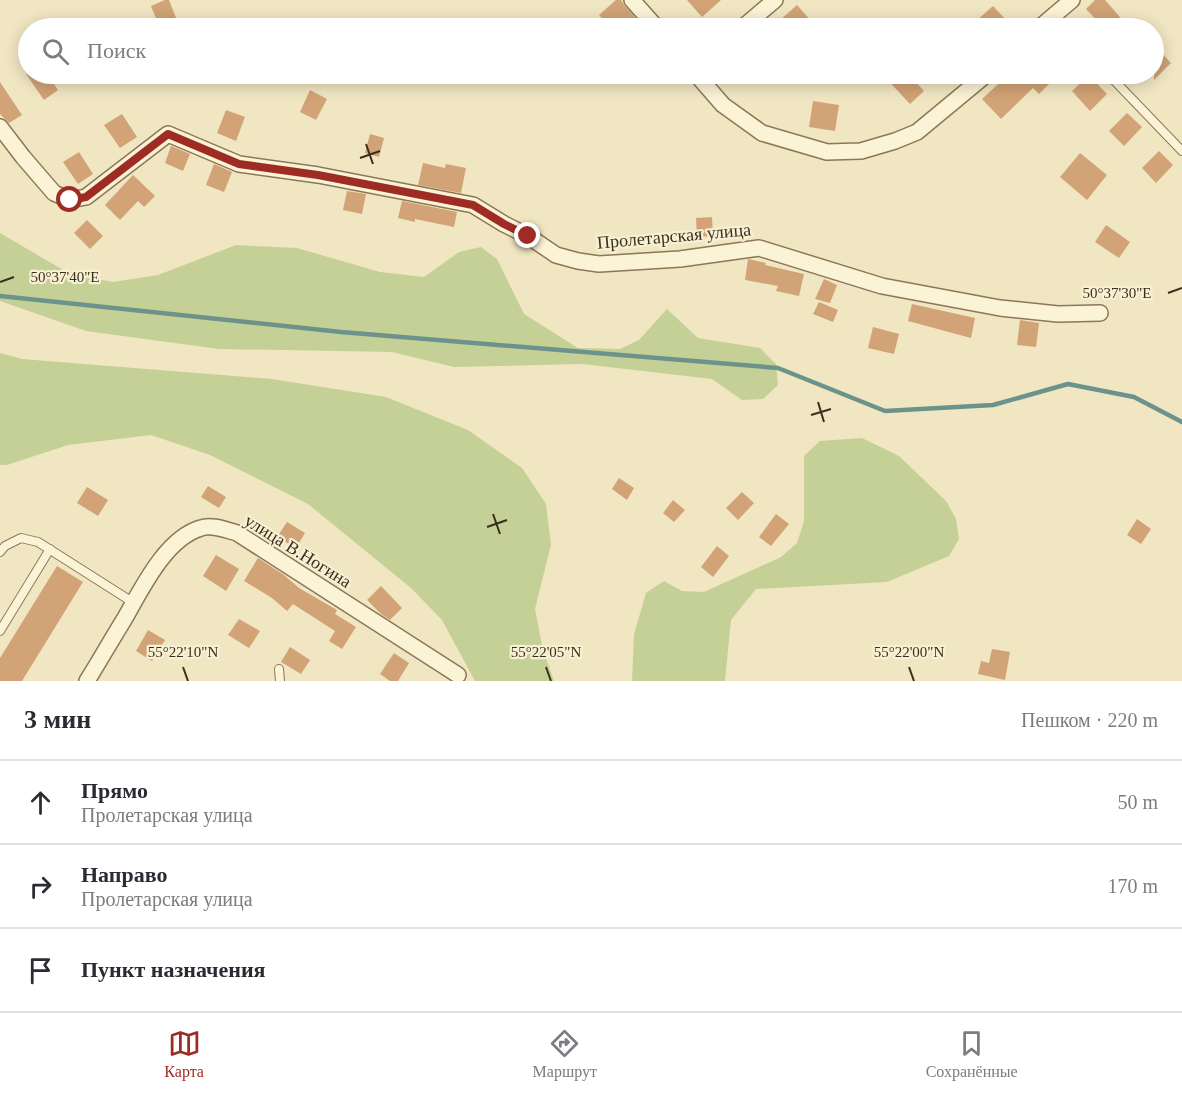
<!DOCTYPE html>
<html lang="ru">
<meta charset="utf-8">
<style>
:root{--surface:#fff;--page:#f7f7f7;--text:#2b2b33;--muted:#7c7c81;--line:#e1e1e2;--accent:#9f2c24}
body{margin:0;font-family:Georgia,serif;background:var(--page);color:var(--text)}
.stop{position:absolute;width:18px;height:18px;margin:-14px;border:4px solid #9f2c24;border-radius:50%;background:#fff}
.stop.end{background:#9f2c24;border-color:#fff;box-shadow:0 2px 6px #0008}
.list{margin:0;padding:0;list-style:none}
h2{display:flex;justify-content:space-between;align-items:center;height:78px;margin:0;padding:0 24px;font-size:26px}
h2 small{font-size:20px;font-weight:400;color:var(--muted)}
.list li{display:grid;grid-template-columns:39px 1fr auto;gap:18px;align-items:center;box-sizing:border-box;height:84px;padding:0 24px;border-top:2px solid var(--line)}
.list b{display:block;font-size:22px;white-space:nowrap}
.list p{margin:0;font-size:20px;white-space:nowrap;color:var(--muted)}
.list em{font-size:20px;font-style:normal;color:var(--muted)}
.icon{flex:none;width:33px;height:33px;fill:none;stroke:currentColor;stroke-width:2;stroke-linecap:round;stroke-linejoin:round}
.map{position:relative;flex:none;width:1182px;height:681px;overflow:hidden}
.search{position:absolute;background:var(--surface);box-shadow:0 3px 15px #0003;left:18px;right:18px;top:18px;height:66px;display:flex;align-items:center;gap:15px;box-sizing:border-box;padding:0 21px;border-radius:33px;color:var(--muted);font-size:22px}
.sheet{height:330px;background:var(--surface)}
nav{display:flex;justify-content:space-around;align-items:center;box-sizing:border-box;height:84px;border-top:2px solid var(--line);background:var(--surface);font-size:16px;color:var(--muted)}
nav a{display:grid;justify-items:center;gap:3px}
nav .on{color:var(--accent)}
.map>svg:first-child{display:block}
.green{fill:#c4d095}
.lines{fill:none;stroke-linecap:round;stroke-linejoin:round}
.stream{stroke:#6b928b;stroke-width:4.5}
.building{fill:#d1a376}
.lane-casing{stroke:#8c7758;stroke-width:10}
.street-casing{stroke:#8c7758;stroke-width:18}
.lane{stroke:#fbf3d6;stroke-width:8}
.street{stroke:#fbf3d6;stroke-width:15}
.route{stroke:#9f2c24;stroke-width:8}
.ticks{fill:none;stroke:#3b2e1d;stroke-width:2}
.labels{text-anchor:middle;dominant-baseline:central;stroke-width:4.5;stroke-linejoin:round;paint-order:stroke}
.street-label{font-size:18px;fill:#3b2e1d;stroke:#f8f0d2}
.ticks-label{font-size:15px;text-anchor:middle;fill:#3b2e1d;stroke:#f8f0d2;stroke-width:4.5;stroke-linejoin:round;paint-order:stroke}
</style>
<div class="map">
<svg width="1182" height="681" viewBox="0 0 1182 681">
<rect width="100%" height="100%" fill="#f1e6c2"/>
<g class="green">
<polygon points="0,233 70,274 113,282 158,275 236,245 297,248 380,272 424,277 459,252 481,247 497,259 524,314 578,348 620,349 639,340 667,309 698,338 760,348 776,364 778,385 763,399 742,400 712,379 582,364 454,367 392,352 219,349 86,331 0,301"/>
<polygon points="0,353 22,359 272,379 386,397 468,430 522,468 546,504 551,545 535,609 543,650 554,681 475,681 442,620 411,588 308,504 210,455 151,435 68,445 7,465 0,465"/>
<polygon points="862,438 899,456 946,501 956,519 959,539 949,556 887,582 756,589 731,620 725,681 632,681 634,634 646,593 664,581 682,591 704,592 781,557 797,543 804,521 804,456 820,441"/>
</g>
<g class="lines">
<polyline class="stream" points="0,296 341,332 778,368 885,411 993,405 1068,384 1134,397 1182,422"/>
</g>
<g class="building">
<polygon points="165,0 169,0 180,28 160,28 151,6"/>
<polygon points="616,0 621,0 625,6 639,22 632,28 612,28 599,15"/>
<polygon points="687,0 721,0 702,17"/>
<polygon points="1095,0 1105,0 1120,17 1107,28 1104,28 1086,9"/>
<polygon points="797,5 813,23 806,28 786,28 779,21"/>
<polygon points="993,6 1008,22 1001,28 968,28"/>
<polygon points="1154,45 1171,63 1154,80"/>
<polygon points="26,74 47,74 58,90 44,100"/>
<polygon points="882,74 909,74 924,91 910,104"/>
<polygon points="1009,74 1046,74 1053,80 1039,94 1033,88 1001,119 982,99"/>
<polygon points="1089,75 1107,94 1090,111 1072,91"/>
<polygon points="0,82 22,115 9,123 0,114"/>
<polygon points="310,90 327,99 316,120 300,112"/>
<polygon points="813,101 839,105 835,131 809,127"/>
<polygon points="226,110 245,117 236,141 217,133"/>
<polygon points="1127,113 1142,127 1124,146 1109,131"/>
<polygon points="122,114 137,137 120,148 104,125"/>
<polygon points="370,134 384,138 379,157 365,153"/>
<polygon points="171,146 190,154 183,171 165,163"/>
<polygon points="1159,151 1173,165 1156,183 1142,168"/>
<polygon points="79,152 93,174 78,184 63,162"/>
<polygon points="1080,153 1107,175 1087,200 1060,177"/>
<polygon points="423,163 445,168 446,164 466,168 461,193 418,185"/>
<polygon points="214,164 232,172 224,192 206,185"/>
<polygon points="133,175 155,196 144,207 138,201 120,220 105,205"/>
<polygon points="347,191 366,194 362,214 343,210"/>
<polygon points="402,201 457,212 454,227 415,219 415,222 398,218"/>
<polygon points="712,217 713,236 697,237 696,218"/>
<polygon points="87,220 103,236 90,249 74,233"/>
<polygon points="1106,225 1130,242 1119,258 1095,242"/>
<polygon points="748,259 766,263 765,265 804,274 799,296 776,291 778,286 745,280"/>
<polygon points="824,279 837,285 830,303 815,299"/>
<polygon points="819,302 838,310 833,322 813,314"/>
<polygon points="912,304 975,318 971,338 908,321"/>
<polygon points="1020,320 1039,323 1036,347 1017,345"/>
<polygon points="873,327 899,334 894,354 868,348"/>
<polygon points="619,478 634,488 627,500 612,489"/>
<polygon points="208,486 226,497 219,508 201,497"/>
<polygon points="87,487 108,500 98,516 77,503"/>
<polygon points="742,492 754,503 738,520 726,508"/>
<polygon points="673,500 685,510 674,522 663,513"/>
<polygon points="776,514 789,524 771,546 759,537"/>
<polygon points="1137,519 1151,529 1141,544 1127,535"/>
<polygon points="287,522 305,533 296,548 277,537"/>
<polygon points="717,546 729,556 713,577 701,567"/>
<polygon points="216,555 239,569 226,591 203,576"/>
<polygon points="258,558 284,575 299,588 337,610 335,614 356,627 342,649 329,641 335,631 293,604 287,611 272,598 244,581"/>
<polygon points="57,566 83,582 22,681 0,681 0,658"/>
<polygon points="381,586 402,608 390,620 381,614 367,600"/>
<polygon points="239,619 260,631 249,648 228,635"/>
<polygon points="148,630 165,640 152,661 136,651"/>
<polygon points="290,647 310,660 301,674 281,662"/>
<polygon points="992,649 1010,652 1005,680 978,674 981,661 989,663"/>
<polygon points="394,653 409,663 398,681 390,681 380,674"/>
</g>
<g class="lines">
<g class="lane-casing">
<g id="lane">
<polyline points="1054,16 1066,28"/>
<polyline points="1108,74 1182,151"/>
<polyline points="0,552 5,546 21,538 38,542 134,603"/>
<polyline points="0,631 50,549"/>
<polyline points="279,669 280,681"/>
</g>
</g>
<g class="street-casing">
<g id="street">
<polyline points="632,0 657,28"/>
<polyline points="742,28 775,0"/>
<polyline points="1039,28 1072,0"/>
<polyline points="696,74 723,105 762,133 827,152 861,151 895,141 917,132 987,74"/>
<polyline points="0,127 23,157 54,193 70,200 86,197 168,134 239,164 318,175 473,205 504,224 528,236 556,255 578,261 599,264 680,259 759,248 882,286 1000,308 1058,314 1100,313"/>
<path d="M87 681C100 660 112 639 125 618 142 588 166 538 201 528 211 524 226 530 237 533L458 675"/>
</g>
</g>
<use href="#lane" class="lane"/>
<use href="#street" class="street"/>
</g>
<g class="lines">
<polyline class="route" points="70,200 86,197 168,134 239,164 318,175 473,205 504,224 528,236"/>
</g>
<path class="ticks" d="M366 144 373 164M360 158 380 151M0 282 14 277M1168 293 1182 288M818 402 824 422M811 415 831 409M493 514 500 534M487 527 507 520M183 667 188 681M546 667 551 681M909 667 914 681"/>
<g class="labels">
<g class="street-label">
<text transform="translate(674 236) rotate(-5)">Пролетарская улица</text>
<text transform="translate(298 551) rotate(32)">улица В.Ногина</text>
</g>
</g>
<g class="ticks-label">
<text x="65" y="282">50°37'40"E</text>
<text x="1117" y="298">50°37'30"E</text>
<text x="183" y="657">55°22'10"N</text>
<text x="546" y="657">55°22'05"N</text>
<text x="909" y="657">55°22'00"N</text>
</g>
</svg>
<div class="stop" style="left:70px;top:200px"></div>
<div class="stop end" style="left:528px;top:236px"></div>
<div class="search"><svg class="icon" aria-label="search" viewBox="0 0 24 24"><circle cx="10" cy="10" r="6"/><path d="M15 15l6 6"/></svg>Поиск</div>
</div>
<section class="sheet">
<h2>3 мин<small>Пешком · 220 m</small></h2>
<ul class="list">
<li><svg class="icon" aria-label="ahead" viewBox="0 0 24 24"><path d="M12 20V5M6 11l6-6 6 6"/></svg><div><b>Прямо</b><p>Пролетарская улица</p></div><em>50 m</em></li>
<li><svg class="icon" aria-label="right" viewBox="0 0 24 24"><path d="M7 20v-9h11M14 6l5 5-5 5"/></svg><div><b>Направо</b><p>Пролетарская улица</p></div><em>170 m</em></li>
<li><svg class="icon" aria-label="arrive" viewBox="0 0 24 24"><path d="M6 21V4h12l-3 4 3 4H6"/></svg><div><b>Пункт назначения</b></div></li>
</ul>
</section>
<nav>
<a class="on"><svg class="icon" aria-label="map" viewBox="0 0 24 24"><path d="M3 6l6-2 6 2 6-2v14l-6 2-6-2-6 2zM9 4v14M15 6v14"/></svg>Карта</a>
<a><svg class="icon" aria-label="directions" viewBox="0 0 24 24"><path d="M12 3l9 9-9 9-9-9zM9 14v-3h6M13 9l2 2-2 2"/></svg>Маршрут</a>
<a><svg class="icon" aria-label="saved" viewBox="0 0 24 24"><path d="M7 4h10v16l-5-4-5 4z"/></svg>Сохранённые</a>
</nav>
